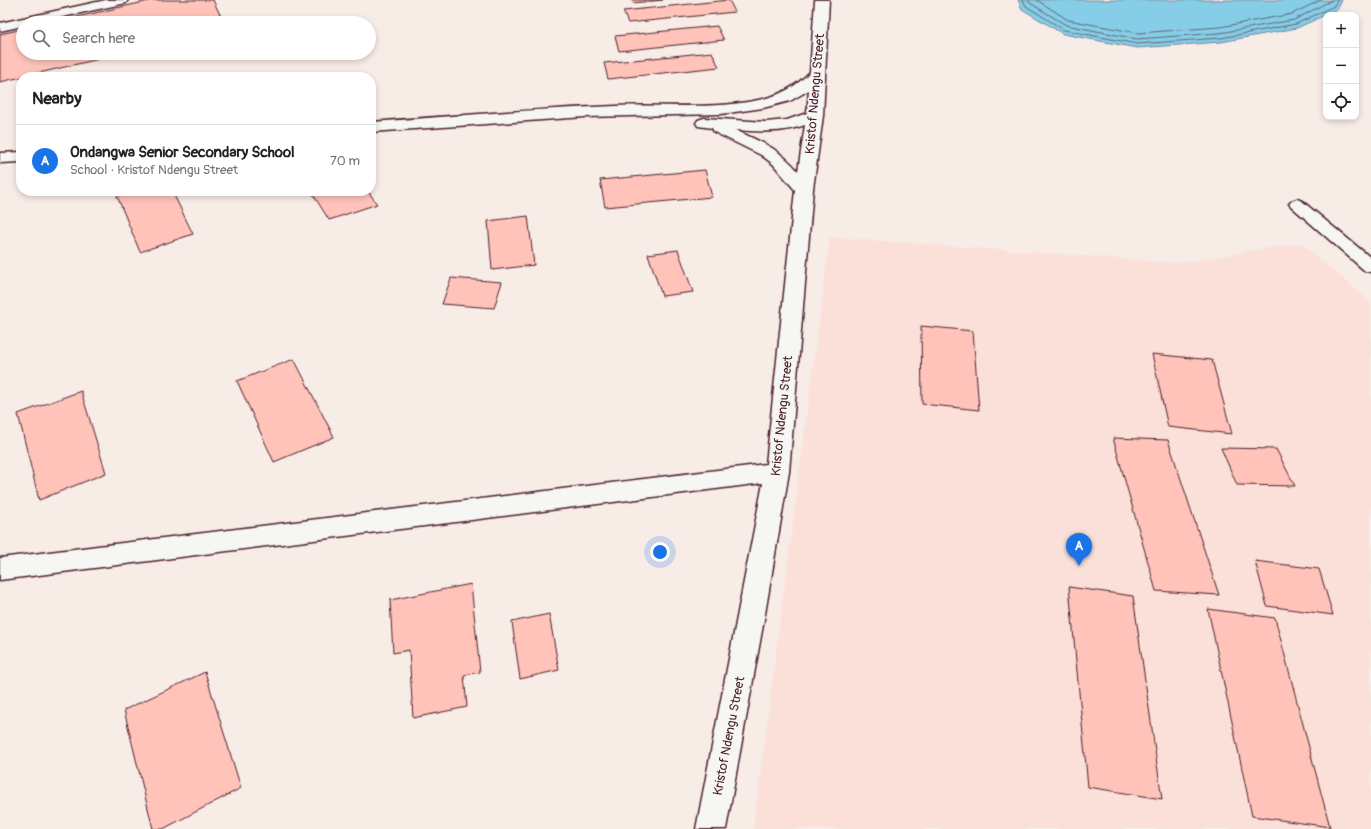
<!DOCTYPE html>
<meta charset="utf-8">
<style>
:root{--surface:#fff;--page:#f2f2f2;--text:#222;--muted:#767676;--line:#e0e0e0;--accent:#1a73e8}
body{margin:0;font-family:Pangolin,sans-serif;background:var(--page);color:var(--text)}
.controls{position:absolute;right:12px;top:12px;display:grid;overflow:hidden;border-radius:8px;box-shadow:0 2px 6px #0003}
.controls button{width:36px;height:36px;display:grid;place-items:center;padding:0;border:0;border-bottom:1px solid var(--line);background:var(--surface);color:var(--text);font:20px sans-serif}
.you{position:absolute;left:660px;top:552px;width:14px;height:14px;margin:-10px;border:3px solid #fff;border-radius:50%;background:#1a73e8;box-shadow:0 0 0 6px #1a73e833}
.badge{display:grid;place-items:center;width:26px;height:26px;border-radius:50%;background:var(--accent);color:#fff;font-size:13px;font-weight:700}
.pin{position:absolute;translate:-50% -33px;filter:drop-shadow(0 1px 2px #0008)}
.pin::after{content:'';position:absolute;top:21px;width:14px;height:12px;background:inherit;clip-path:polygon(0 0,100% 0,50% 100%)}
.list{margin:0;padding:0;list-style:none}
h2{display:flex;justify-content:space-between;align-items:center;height:52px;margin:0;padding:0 16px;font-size:17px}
h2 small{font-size:13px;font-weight:400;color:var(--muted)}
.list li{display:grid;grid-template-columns:26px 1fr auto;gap:12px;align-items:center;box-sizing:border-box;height:72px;padding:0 16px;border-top:1px solid var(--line)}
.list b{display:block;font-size:15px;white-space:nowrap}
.list p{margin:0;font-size:13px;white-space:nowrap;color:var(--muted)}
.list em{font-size:13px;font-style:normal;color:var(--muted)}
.icon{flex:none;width:22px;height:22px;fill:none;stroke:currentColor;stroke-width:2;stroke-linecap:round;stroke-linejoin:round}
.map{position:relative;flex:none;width:1371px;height:829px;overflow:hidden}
.search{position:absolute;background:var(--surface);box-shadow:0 2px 6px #0003;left:16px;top:16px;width:360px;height:44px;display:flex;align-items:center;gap:10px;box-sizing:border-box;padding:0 14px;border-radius:22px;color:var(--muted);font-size:15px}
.panel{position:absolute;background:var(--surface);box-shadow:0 2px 6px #0003;left:16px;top:72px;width:360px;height:124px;border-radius:16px}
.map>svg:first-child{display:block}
.built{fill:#fae0d9}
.water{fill:#86cde7;stroke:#6e879c}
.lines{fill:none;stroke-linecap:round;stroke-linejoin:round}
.shore{stroke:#626576;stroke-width:1}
.building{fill:#ffc3b9;stroke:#4a1f2b}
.service-casing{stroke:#4a1f2b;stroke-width:3}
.minor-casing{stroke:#4a1f2b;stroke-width:3}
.service{fill:#f6f6f2;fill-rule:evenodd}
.minor{fill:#f6f6f2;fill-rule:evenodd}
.labels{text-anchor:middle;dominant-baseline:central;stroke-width:3;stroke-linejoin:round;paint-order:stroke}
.street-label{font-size:13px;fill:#4a1f2b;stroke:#f6f6f2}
</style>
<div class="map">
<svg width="1371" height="829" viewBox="0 0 1371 829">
<rect width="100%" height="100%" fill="#f8ece7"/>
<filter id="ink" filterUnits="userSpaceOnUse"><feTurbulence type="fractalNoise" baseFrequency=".025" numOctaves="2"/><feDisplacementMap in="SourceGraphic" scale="8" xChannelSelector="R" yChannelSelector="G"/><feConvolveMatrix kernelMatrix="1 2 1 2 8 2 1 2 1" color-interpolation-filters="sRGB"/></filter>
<g filter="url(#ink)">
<polygon class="built" points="830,237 1177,263 1301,243 1371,303 1371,829 753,829"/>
<polygon class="water" points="1018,0 1342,0 1338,9 1297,28 1221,42 1137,48 1063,34 1022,9"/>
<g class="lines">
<g class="shore">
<polyline points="1023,0 1026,6 1064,30 1137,44 1221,38 1296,24 1334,6 1337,0"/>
<polyline points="1028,0 1030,3 1066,25 1137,39 1220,33 1294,20 1332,0"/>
<polyline points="1037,0 1068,20 1138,33 1220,27 1292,14 1321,0"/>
</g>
</g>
<g class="building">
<polygon points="153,0 213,0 224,23 50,23"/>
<polygon points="632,0 663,0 633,3"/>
<polygon points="729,0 735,12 628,23 623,11"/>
<polygon points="717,26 724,40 619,51 615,36"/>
<polygon points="23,29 23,53 125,53 0,82 0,34"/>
<polygon points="712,52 719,67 608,79 604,63"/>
<polygon points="705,170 712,197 605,207 600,180"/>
<polygon points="135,191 172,191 193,234 140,252 117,196"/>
<polygon points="311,191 368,191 377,204 329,220"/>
<polygon points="528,216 534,265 492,270 488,221"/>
<polygon points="678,250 693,292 662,296 648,254"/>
<polygon points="451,278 502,282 494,308 442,304"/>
<polygon points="921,326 973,331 979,410 922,404"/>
<polygon points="1152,354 1212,360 1232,434 1168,427"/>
<polygon points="294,359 334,437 274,462 237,381"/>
<polygon points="81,391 106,473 39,500 18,414"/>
<polygon points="1113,438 1168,440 1219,595 1156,591"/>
<polygon points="1221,448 1276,449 1295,486 1237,485"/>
<polygon points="1255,561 1319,569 1333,615 1267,606"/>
<polygon points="471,584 480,672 464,675 467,707 413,718 409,650 393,653 390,600"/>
<polygon points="1069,587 1133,596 1162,799 1088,787"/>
<polygon points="1208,609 1275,618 1330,827 1252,816"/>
<polygon points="549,614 559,670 520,679 512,622"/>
<polygon points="205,672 241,788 163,829 153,829 124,710"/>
</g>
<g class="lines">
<g class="service-casing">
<g id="service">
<polygon points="106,0 128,0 126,3 122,4 35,23 23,23 23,26 0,31 0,23"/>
<polygon points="1297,199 1302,201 1371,258 1371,272 1365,271 1292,207 1289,204 1292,201"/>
</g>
</g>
<g class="minor-casing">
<g id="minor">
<path d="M815 0H829L823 116 813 189 789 472 765 614 726 829H696L763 483 0 580V558L766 464 795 190 773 164 761 155 714 132 712 128 698 126 696 123 698 120 704 118 766 122 787 120 807 113 809 90 790 101 763 108 721 114 585 117 371 132V122C452 116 534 109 616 106 664 104 716 110 763 99 783 94 796 86 810 72ZM805 125 798 171C777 147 763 143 735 130 760 132 782 133 805 125Z"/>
<polygon points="21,152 21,162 0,163 0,153"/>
</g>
</g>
<use href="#service" class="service"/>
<use href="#minor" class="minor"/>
</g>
</g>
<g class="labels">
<g class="street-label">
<text transform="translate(815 94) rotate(-85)">Kristof Ndengu Street</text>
<text transform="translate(782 416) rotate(-84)">Kristof Ndengu Street</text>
<text transform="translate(729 736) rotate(-79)">Kristof Ndengu Street</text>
</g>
</g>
</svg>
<div class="controls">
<button>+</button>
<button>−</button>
<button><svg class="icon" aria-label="locate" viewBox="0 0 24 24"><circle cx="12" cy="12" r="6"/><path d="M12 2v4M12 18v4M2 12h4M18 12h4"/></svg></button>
</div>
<div class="you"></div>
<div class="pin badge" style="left:1079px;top:566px">A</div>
<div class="search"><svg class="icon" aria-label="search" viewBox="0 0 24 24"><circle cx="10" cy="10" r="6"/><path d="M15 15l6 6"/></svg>Search here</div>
<section class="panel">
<h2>Nearby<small></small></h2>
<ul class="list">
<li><span class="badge">A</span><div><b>Ondangwa Senior Secondary School</b><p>School · Kristof Ndengu Street</p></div><em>70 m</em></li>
</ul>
</section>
</div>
